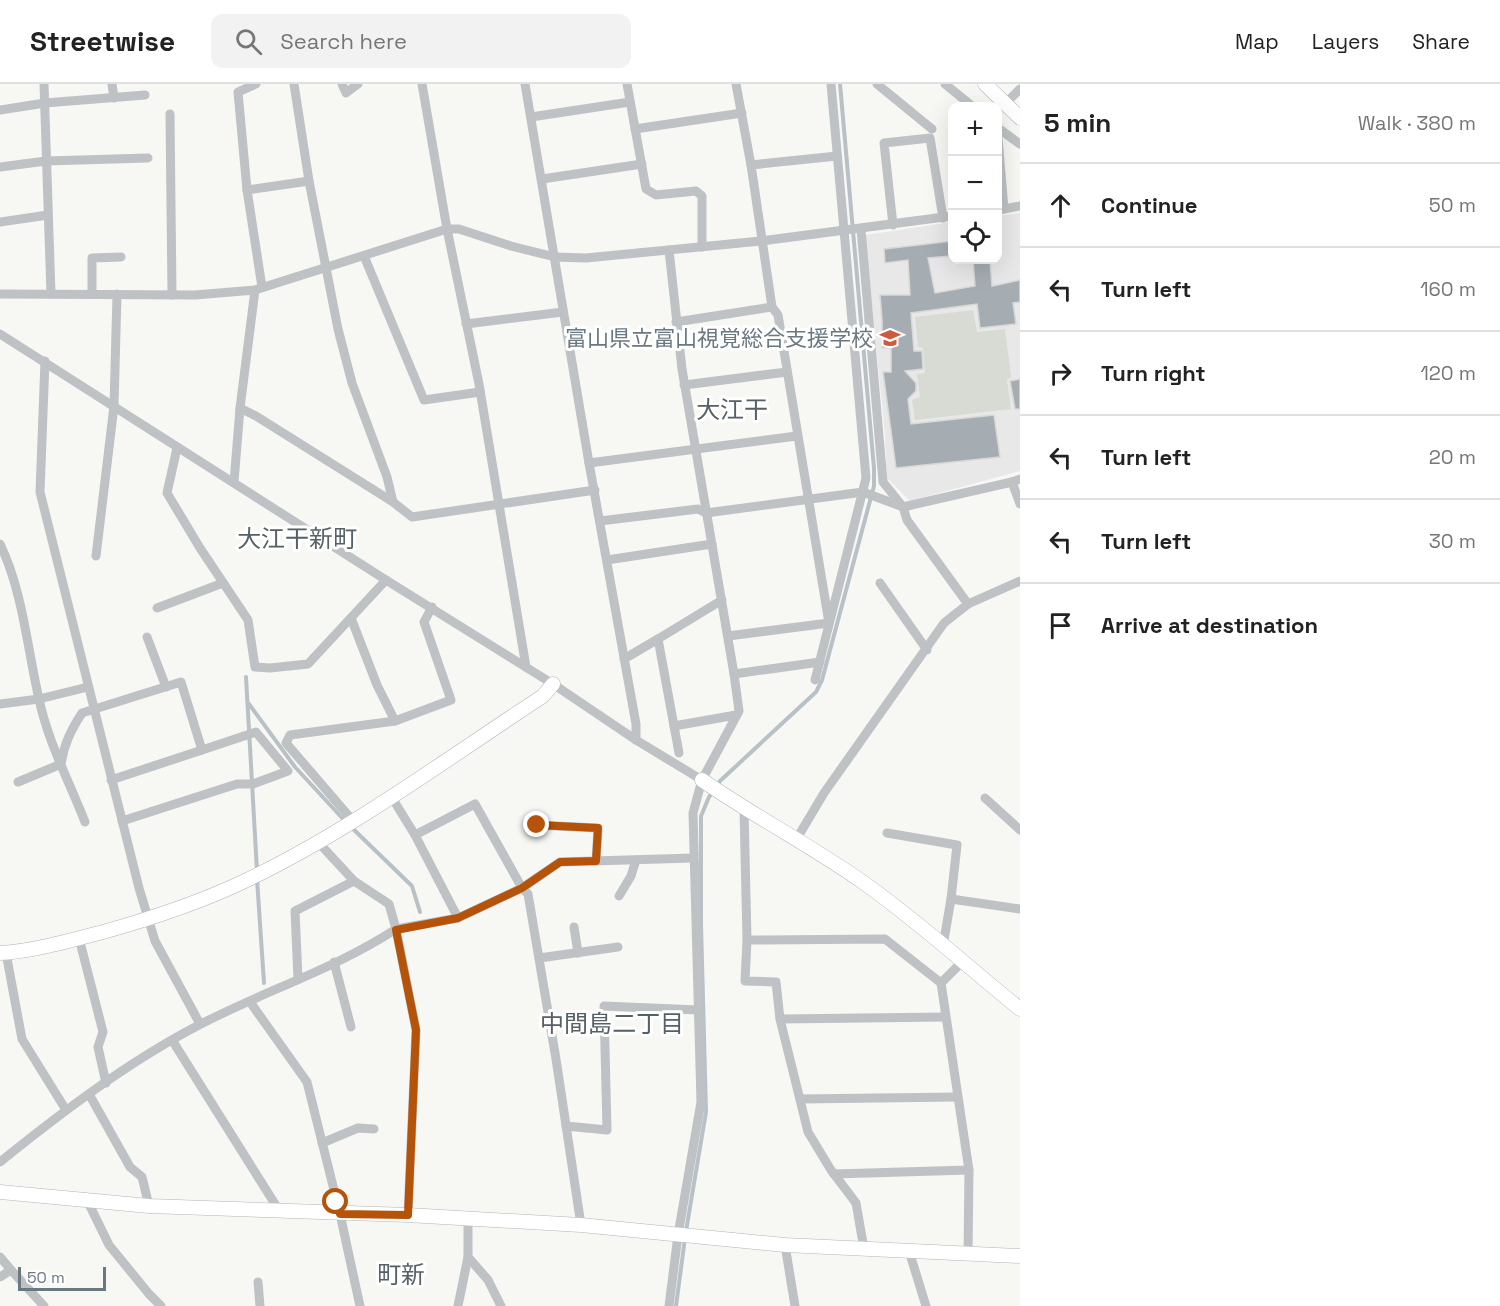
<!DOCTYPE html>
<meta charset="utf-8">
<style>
:root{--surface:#fff;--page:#f2f2f2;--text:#222;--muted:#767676;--line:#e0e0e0}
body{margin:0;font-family:"Space Grotesk","Noto Sans JP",sans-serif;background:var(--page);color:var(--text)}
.controls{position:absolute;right:18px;top:18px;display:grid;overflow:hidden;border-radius:12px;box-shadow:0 6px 24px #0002}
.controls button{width:54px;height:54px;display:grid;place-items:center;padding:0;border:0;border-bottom:2px solid var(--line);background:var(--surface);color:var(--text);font:30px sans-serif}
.scale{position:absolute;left:18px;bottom:15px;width:88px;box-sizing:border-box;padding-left:6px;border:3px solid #6a7881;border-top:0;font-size:16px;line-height:21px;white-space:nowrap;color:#6a7881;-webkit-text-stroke:4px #fff;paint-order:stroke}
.stop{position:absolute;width:18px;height:18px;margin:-14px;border:4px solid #b45309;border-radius:50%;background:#fff}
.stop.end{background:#b45309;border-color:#fff;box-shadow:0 2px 6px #0008}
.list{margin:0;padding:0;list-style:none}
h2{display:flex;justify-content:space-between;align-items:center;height:78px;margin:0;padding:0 24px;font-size:26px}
h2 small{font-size:20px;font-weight:400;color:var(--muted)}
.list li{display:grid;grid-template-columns:39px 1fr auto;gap:18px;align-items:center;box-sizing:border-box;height:84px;padding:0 24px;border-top:2px solid var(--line)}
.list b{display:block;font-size:22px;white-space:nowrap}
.list em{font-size:20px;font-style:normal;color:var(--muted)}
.icon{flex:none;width:33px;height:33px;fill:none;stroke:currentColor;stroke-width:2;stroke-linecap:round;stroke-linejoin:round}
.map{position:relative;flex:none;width:1020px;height:1222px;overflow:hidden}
header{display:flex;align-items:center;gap:36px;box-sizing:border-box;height:84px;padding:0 30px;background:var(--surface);border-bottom:2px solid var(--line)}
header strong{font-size:28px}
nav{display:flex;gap:33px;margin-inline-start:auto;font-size:21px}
.search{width:420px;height:54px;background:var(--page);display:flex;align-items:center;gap:15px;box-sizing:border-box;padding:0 21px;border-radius:12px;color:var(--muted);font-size:22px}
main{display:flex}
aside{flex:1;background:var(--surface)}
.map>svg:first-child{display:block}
.built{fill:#e7e8e7}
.green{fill:#d7dbd4}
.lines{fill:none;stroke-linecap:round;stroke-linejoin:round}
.stream{stroke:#b8c2c6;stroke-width:4}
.building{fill:#a6adb2;stroke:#d8d8d7;stroke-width:1.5}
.secondary-casing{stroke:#b1b6b9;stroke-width:15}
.street{stroke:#bec2c5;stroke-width:9}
.secondary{stroke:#fff;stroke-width:14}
.route{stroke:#b45309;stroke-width:8}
.labels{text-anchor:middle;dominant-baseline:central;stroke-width:6;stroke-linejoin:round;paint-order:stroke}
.poi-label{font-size:22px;fill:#6a7881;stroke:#fff;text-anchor:end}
.neighbourhood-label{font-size:24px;fill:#566167;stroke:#fff}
</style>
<header>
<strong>Streetwise</strong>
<div class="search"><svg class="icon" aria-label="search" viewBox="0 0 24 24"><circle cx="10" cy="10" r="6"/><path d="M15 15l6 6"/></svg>Search here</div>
<nav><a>Map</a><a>Layers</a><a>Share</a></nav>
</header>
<main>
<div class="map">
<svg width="1020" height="1222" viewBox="0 0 1020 1222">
<rect width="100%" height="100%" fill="#f7f7f4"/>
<polygon class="built" points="1020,129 1020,387 910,417 887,394 885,351 865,151 952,138 952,176 998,176 998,132"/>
<polygon class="green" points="973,226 977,248 1005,245 1011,293 1007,296 1011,325 915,336 912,316 920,313 917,290 925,289 923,264 918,263 915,233"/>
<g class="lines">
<g class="stream">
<polyline points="246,593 257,787"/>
<polyline points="249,620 295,683 345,737"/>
<polyline points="350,742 412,802 420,828"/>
<polyline points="257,795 264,899"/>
<polyline points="686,1147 706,1028 701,840 701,732 709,713 720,697 816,608 822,596 874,402 874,384 840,0"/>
<polyline points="676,1222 685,1154"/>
</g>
</g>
<g class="building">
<polygon points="952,157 952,172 928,174 935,209 975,202 973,176 990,176 992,202 1020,196 1020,218 1013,219 1016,240 980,244 977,220 911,229 914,267 922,267 923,285 905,287 916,299 916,307 908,315 911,340 994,331 1000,373 896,384 883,288 891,288 891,264 882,264 882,236 880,211 910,211 908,176 885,179 884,165"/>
<polygon points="1020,295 1020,325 1015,325 1010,297"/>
</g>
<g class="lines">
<g class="secondary-casing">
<g id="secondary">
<polyline points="985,0 1020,34"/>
<path d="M702 696C755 733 812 762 864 799 918 837 968 883 1020 925"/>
<path d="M0 869C30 868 73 856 103 848 153 834 202 818 249 795 351 746 448 674 543 612L553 600"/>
<polyline points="0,1108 149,1122 408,1131 581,1141 785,1161 1020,1172"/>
</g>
</g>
<g class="street">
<polyline points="44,0 51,210"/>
<polyline points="112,0 114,14"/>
<polyline points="294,0 309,97 338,245 352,299 387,393 393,418"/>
<polyline points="342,0 346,9 358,0"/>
<polyline points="422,0 447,145 479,300 526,583"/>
<polyline points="525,0 589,379 636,640 636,656"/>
<polyline points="627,0 646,105 656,111 696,107 702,112 702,163"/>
<polyline points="736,0 751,81"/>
<polyline points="877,0 932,45"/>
<polyline points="945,0 972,22"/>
<polyline points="1006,19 1020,5"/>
<polyline points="0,26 45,19 145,11"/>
<polyline points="170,30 172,211"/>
<polyline points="531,33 630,18"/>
<polyline points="998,44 1020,60"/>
<polyline points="635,45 742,29"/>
<polyline points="998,54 1004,125"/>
<polyline points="0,83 46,77 148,74"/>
<polyline points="542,95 642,80"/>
<polyline points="247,106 238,8 256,0"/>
<polyline points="998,126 1020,122"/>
<polyline points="0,138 48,131"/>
<polyline points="893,141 884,59 930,54 943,134"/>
<polyline points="861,145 883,398 903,423 907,436 968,520"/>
<polyline points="669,166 682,285 734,590 739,627 702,696 693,729 701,1018 678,1151 669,1222"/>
<polyline points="364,172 424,316 480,308"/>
<polyline points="262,203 247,106 309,97"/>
<polyline points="0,210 195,211 255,206 447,145 459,145 511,162 555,173 586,174 761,157 952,132"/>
<polyline points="92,210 92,174 121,173"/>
<polyline points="676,238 772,223"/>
<polyline points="466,240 563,228"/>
<polyline points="0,250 386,496 553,600 636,656 702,696"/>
<polyline points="45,277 40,408 139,804 155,857 200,940"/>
<polyline points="684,301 787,288"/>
<polyline points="240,324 256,332 393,418 412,433 595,406"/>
<polyline points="177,364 167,409 200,464 248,536 255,583 270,584 308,580 386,496"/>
<polyline points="589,379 797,352"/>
<polyline points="1020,395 1012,398 1020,420"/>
<polyline points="234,398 240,324 255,206"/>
<polyline points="600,437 698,425 706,429 863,408 903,423 1012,398"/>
<path d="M0 460C23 508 27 563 39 615 48 658 69 697 85 738"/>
<polyline points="96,472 114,322 117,210"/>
<polyline points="607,476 712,460"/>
<polyline points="880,499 927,566"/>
<polyline points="157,524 223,499"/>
<polyline points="351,534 377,601 395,637 451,616 424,538 432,523"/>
<polyline points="728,552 829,539 778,231 772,223 751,81 837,72"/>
<polyline points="147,553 166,603"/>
<polyline points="658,555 722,516"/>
<polyline points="624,575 658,555 679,669"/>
<polyline points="734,590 820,578"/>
<polyline points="815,596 866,394 831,0"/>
<polyline points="0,620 39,615 88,603"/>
<polyline points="674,642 736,631"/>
<path d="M18 698 61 680C64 660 71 646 82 629L181 598 202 666 111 696"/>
<polyline points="391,712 415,751"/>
<polyline points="985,714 1020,746"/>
<polyline points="744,725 747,856 745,897 776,898 780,935 808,1048 831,1086 856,1119 864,1165"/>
<polyline points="122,737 237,700 253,700 288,687 256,648 202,666"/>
<polyline points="353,737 286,659 290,651 395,637"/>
<polyline points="537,741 598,744 596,777"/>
<polyline points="887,749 957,761 951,815 943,862"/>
<polyline points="796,756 824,709 944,539 968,520 1020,497"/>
<polyline points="318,758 354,797"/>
<polyline points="619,812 631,792 636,776"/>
<polyline points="951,815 1020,825"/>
<polyline points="458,834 415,751 475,720 522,804 528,810 556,975 581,1141"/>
<polyline points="574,843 578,869"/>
<polyline points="79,854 103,948 98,963 106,999"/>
<polyline points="747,856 885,855 941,899"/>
<polyline points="6,869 22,955 66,1026"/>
<polyline points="539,874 618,863"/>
<polyline points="334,878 351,943"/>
<polyline points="962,878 941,899 969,1086 968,1170"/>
<polyline points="298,895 295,827 354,797 389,820 396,845 458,834 522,804 560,778 693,774"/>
<polyline points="250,918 307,998 340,1130 360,1222"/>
<polyline points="780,935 945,933"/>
<polyline points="172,956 280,1128"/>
<polyline points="89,1010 130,1083 142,1093 149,1122"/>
<polyline points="800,1015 957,1013"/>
<polyline points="566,1042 607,1046 604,922 698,926"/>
<polyline points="322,1059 358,1044 374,1045"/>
<path d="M0 1078C62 1028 128 978 199 941 264 907 335 885 396 845L416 946 408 1131"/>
<polyline points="834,1090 969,1086"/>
<polyline points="88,1118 109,1161 149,1210 161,1222"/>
<polyline points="468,1135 468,1173 488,1196 501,1222"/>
<polyline points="785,1161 795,1222"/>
<polyline points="909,1167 926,1222"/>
<polyline points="0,1173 11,1186"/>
<polyline points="0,1193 11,1186 44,1222"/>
<polyline points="258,1198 260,1222"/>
<polyline points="458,1222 468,1173"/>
</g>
<use href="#secondary" class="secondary"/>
</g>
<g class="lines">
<polyline class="route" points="336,1118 340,1130 408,1131 416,946 396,846 458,834 522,804 560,778 596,777 598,744 537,741"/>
</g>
<defs>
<g id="school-bare" transform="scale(1.62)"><path d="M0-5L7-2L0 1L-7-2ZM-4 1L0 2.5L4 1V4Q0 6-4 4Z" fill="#cd593e" stroke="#fff" stroke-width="2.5" paint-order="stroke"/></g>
</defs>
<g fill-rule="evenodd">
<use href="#school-bare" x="890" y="254"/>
</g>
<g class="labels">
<g class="poi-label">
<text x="873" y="254">富山県立富山視覚総合支援学校</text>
</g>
<g class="neighbourhood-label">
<text x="732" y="325">大江干</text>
<text x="297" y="454">大江干新町</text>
<text x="612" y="939">中間島二丁目</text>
<text x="401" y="1190">町新</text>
</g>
</g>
</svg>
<div class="controls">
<button>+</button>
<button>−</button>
<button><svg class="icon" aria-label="locate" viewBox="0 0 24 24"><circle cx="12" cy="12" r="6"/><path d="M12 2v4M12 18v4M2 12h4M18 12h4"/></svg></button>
</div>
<div class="scale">50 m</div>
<div class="stop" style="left:336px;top:1118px"></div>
<div class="stop end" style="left:537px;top:741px"></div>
</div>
<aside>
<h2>5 min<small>Walk · 380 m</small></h2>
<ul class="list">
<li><svg class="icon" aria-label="ahead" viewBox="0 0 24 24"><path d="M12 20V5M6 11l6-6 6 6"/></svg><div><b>Continue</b></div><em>50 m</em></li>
<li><svg class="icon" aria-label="left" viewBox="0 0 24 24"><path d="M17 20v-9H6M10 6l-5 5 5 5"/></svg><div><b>Turn left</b></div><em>160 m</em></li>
<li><svg class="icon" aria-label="right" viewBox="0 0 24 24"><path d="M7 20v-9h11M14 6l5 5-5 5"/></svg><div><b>Turn right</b></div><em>120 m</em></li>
<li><svg class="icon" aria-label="left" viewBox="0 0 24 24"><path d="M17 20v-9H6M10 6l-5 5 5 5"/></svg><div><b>Turn left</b></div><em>20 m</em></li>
<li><svg class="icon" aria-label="left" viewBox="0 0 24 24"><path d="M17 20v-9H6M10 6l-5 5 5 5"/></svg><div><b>Turn left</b></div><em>30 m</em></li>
<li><svg class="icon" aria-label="arrive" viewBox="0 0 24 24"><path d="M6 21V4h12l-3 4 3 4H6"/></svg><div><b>Arrive at destination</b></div></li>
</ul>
</aside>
</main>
